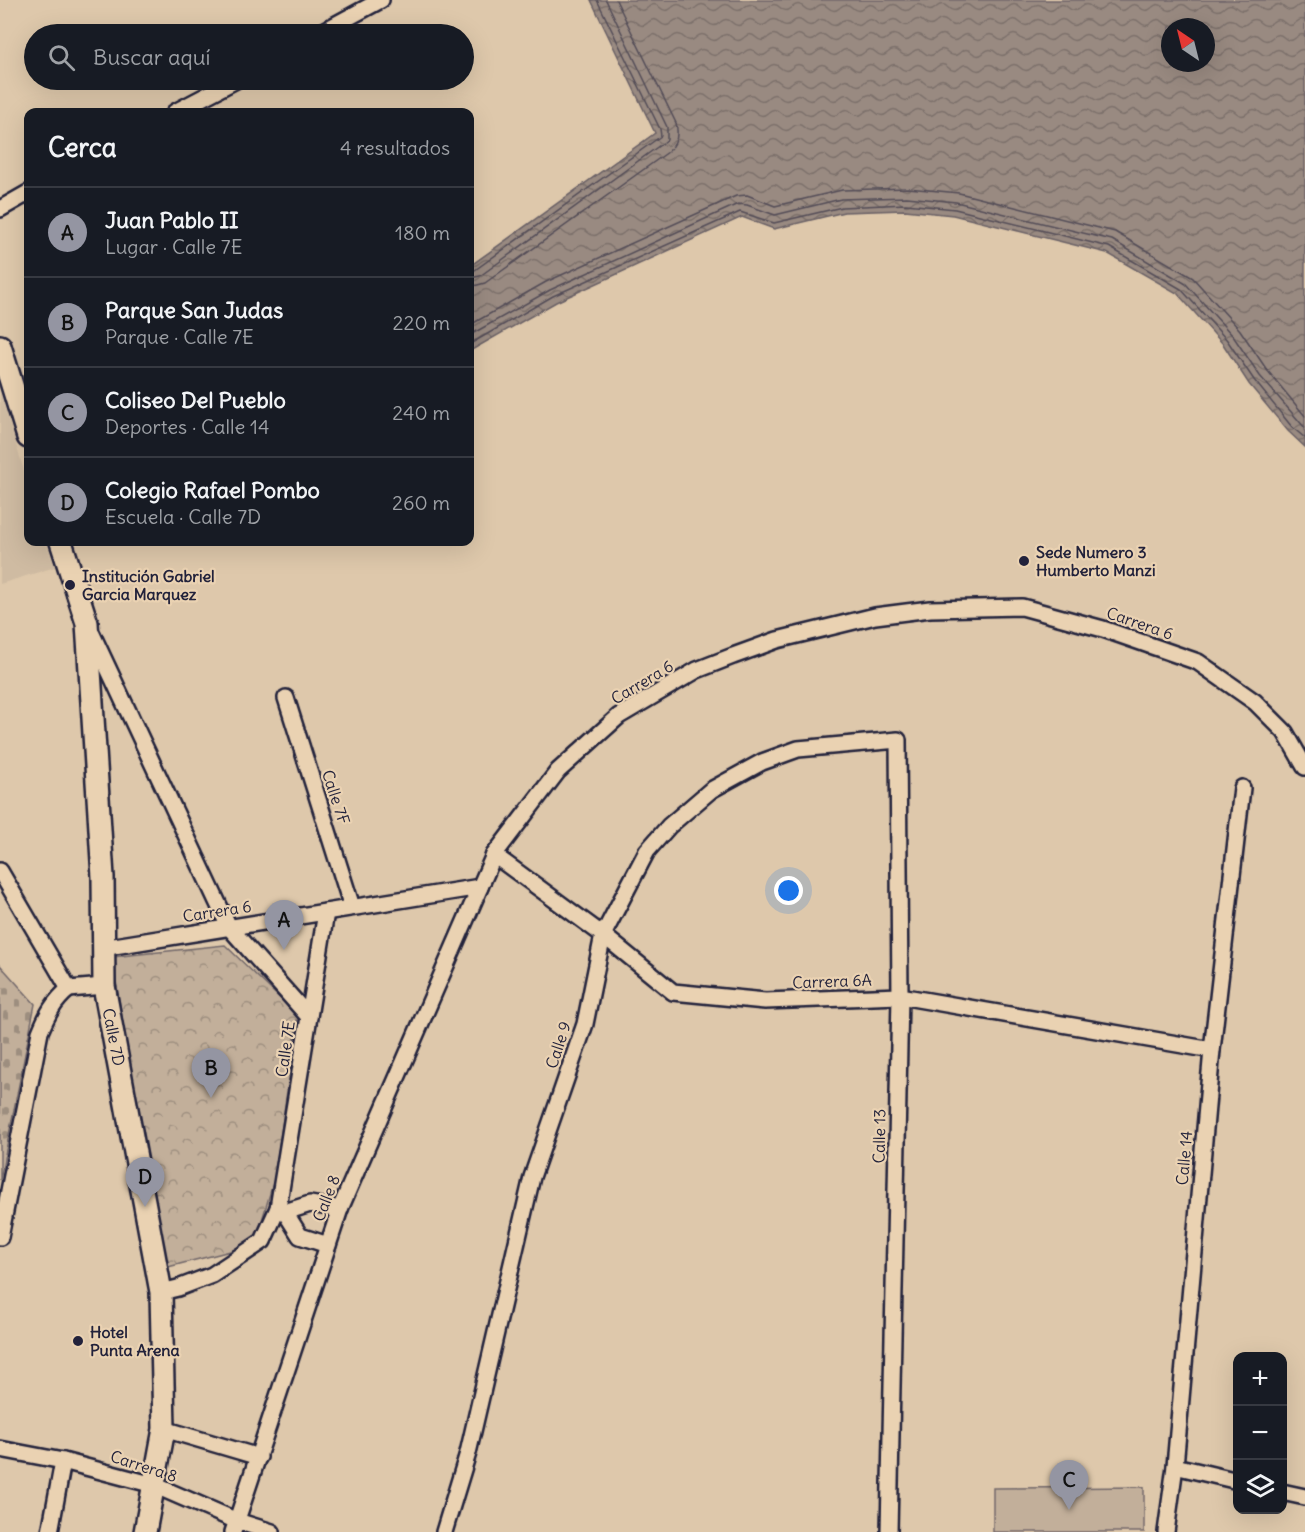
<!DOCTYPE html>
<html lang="es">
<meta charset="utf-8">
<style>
:root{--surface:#171b24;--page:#20242c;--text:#f1f3f6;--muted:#9ea1a6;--line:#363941;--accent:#9495a2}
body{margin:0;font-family:Delius,sans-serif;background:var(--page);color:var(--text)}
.controls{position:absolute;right:18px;bottom:18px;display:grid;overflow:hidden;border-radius:12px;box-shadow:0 6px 24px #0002}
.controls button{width:54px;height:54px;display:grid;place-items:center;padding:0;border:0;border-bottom:2px solid var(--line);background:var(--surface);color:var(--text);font:30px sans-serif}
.compass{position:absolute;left:1161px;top:18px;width:54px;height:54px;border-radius:50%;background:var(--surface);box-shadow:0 6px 24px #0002;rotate:325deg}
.you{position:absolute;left:789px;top:891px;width:21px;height:21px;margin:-15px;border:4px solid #fff;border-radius:50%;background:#1a73e8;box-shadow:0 0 0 9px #1a73e833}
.badge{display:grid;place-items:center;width:39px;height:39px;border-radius:50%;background:var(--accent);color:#111;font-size:20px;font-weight:700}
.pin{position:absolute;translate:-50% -50px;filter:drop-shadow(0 2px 3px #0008)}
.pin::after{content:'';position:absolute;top:32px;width:21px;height:18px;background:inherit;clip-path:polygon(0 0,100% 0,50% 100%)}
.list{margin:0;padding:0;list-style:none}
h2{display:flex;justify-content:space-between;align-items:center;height:78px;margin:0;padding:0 24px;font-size:26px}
h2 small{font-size:20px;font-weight:400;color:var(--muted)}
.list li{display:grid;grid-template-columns:39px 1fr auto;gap:18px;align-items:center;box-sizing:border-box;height:90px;padding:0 24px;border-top:2px solid var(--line)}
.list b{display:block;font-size:22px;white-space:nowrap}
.list p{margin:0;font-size:20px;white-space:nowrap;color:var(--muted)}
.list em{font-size:20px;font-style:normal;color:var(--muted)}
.icon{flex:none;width:33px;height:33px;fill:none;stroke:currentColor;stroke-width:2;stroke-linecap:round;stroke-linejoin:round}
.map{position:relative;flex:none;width:1305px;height:1532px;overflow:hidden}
.search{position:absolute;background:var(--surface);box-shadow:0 6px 24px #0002;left:24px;top:24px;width:450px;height:66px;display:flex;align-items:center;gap:15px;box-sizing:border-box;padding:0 21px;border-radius:33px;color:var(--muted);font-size:22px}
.panel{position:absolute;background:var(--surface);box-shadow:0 6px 24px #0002;left:24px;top:108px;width:450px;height:438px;border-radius:12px}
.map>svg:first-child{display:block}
.built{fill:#cfbba2}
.grass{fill:#c2af9a;stroke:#72686a;stroke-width:1.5}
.forest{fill:url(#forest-crowns);stroke:#72686a;stroke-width:1.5}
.cemetery{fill:url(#cemetery-stones);stroke:#72686a;stroke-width:1.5}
.water{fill:url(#water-waves);stroke:#696065;stroke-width:1.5;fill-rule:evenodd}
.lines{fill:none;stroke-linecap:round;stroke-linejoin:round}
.shore{stroke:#524c57;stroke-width:1.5}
.street-casing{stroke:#22223b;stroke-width:20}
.secondary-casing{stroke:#22223b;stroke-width:26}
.street{stroke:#ead2b2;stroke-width:15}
.secondary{stroke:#ead2b2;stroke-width:21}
.poi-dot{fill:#22223b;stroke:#ead2b2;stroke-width:2}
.labels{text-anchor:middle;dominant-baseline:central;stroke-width:4.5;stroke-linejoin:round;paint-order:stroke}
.poi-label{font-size:16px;font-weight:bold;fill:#22223b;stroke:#ead2b2;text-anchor:start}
.street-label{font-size:16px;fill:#22223b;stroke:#ead2b2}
</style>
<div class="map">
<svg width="1305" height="1532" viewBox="0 0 1305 1532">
<defs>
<pattern id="forest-crowns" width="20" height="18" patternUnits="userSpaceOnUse" patternTransform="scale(1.5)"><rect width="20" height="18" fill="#c2af9a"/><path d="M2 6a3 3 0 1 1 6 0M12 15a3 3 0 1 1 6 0" fill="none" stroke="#9d8e7f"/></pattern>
<pattern id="cemetery-stones" width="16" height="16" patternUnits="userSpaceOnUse" patternTransform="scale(1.5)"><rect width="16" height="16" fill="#c2af9a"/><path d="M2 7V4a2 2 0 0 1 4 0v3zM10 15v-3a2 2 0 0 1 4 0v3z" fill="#9d8e7f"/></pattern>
<pattern id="water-waves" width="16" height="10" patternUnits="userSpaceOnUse" patternTransform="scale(1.5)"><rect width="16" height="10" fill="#998a81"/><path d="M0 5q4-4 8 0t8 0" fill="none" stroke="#7c706b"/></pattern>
</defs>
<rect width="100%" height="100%" fill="#dec8ab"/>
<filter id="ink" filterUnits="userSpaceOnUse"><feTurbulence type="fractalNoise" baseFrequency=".0167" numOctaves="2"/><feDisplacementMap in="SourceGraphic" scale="12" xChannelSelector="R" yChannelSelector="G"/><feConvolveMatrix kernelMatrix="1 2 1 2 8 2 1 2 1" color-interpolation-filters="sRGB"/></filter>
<g filter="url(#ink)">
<polygon class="built" points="0,392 28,484 28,542 46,542 55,567 0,584"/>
<polygon class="grass" points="1144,1487 1144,1532 993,1532 993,1488"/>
<polygon class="forest" points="225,945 298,1016 274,1180 257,1237 242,1248 164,1268 112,957"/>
<polygon class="cemetery" points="0,965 35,1004 0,1180"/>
<path class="water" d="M591 0H1305V447L1288 431 1249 384 1223 344 1177 293 1107 253 953 215 905 210 844 212 774 229 742 217 556 302 470 351V266L655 133ZM1170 27H1206V63H1170Z"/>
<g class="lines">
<g class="shore">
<polyline points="470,271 475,270 661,136 660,129 597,0"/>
<polyline points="470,278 480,276 667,140 667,127 606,0"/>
<path d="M470 287 485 283 668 152C677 144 679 135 676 123L616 0"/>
<polyline points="470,325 546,282 736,196 747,195 775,206 842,190 908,188 959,193 1115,232 1193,278 1240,330 1267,370 1305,416"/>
<polyline points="470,335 550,290 738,204 747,205 775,215 841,199 907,197 956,202 1112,240 1186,284 1233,336 1260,376 1305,428"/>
<polyline points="470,344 553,296 740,212 774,223 842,207 906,204 955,209 1109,247 1181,289 1227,340 1254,380 1292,427 1305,438"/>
</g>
<g class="street-casing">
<g id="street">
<polyline points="318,34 381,0"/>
<polyline points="175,112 236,80"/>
<polyline points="0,209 28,193"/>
<polyline points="92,634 229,927 309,1017"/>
<polyline points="286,698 352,907"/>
<polyline points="494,855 603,935 673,992 765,1001 900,996 1212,1050"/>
<polyline points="0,871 69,989"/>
<polyline points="102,948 480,887"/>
<polyline points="69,989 104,986"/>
<polyline points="278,1208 285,1212 300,1236 328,1245"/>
<polyline points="285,1212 310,1204 340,1209"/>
<path d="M0 1237 40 1032C47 1015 54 1001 69 989"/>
<polyline points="161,1292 178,1288 212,1275 263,1241 278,1208 326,912"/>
<polyline points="164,1429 259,1457"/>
<polyline points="0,1449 63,1461 154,1485 237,1521 272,1532"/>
<polyline points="1175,1466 1238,1481"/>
<polyline points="1282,1492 1305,1497"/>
<polyline points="50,1532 63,1461"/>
<polyline points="233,1532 340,1209 480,887 494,855 558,771 619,716 697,670 733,656 777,640 875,616 930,609 1022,607 1103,629 1198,662 1255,702 1285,732 1305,767"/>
<polyline points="444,1532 468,1453 532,1177 585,1024 603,935 647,851 669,826 711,790 762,762 798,749 898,740 900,996 889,1532"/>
<polyline points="1166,1532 1175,1466 1212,1050 1242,788"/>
</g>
</g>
<g class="secondary-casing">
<g id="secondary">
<polyline points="0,346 28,437"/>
<polyline points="61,542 87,623 103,877 104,986 161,1292 164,1429 145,1532"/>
</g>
</g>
<use href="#street" class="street"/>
<use href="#secondary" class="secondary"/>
</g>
</g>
<g class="poi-dot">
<circle cx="1024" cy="561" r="6"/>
<circle cx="70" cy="585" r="6"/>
<circle cx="78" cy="1341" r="6"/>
</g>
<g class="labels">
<g class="poi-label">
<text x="1036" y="552">Sede Numero 3<tspan x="1036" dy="18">Humberto Manzi</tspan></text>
<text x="82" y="576">Institución Gabriel<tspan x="82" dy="18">Garcia Marquez</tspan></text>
<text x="90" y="1332">Hotel<tspan x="90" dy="18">Punta Arena</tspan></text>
</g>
<g class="street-label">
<text transform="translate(1140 623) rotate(19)">Carrera 6</text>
<text transform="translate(642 682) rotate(-31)">Carrera 6</text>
<text transform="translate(336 797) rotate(72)">Calle 7F</text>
<text transform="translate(217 911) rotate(-9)">Carrera 6</text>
<text transform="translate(832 981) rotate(-2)">Carrera 6A</text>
<text transform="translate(114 1037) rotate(79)">Calle 7D</text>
<text transform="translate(558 1045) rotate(-72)">Calle 9</text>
<text transform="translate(285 1049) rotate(-82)">Calle 7E</text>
<text transform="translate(879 1136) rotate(-89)">Calle 13</text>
<text transform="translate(1184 1158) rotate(-85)">Calle 14</text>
<text transform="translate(326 1198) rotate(-69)">Calle 8</text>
<text transform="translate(144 1466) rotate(18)">Carrera 8</text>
</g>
</g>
</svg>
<div class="controls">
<button>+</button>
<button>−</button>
<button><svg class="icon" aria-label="layers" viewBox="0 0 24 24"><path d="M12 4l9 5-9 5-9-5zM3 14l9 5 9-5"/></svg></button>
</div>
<svg class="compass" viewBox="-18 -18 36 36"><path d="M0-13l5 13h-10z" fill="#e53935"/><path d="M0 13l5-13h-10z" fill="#9ea1a6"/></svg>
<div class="you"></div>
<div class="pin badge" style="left:284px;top:950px">A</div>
<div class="pin badge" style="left:211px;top:1098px">B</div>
<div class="pin badge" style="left:1069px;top:1510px">C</div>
<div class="pin badge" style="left:145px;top:1207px">D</div>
<div class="search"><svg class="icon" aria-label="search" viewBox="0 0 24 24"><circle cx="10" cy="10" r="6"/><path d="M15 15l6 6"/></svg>Buscar aquí</div>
<section class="panel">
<h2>Cerca<small>4 resultados</small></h2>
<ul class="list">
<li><span class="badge">A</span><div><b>Juan Pablo II</b><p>Lugar · Calle 7E</p></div><em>180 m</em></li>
<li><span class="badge">B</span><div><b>Parque San Judas</b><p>Parque · Calle 7E</p></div><em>220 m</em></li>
<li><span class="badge">C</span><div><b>Coliseo Del Pueblo</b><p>Deportes · Calle 14</p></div><em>240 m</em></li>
<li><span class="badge">D</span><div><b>Colegio Rafael Pombo</b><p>Escuela · Calle 7D</p></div><em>260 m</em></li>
</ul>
</section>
</div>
